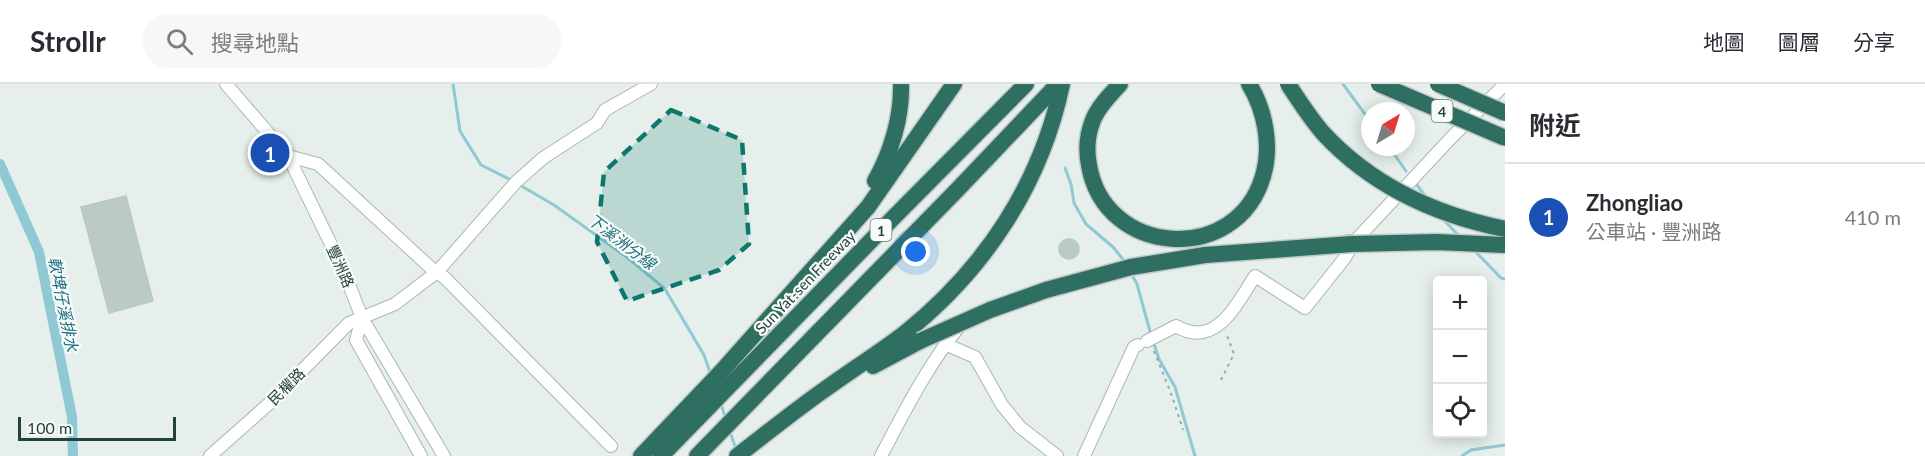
<!DOCTYPE html>
<html lang="zh-TW">
<meta charset="utf-8">
<style>
:root{--surface:#fff;--page:#f7f7f7;--text:#2b2b33;--muted:#7c7c81;--line:#e1e1e2;--accent:#855347}
body{margin:0;font-family:Lato,"Noto Sans TC",sans-serif;background:var(--page);color:var(--text)}
.controls{position:absolute;right:18px;bottom:18px;display:grid;overflow:hidden;border-radius:6px;box-shadow:0 3px 15px #0003}
.controls button{width:54px;height:54px;display:grid;place-items:center;padding:0;border:0;border-bottom:2px solid var(--line);background:var(--surface);color:var(--text);font:30px sans-serif}
.compass{position:absolute;left:1361px;top:18px;width:54px;height:54px;border-radius:50%;background:var(--surface);box-shadow:0 3px 15px #0003;rotate:38deg}
.scale{position:absolute;left:18px;bottom:15px;width:158px;box-sizing:border-box;padding-left:6px;border:3px solid #24423a;border-top:0;font-size:16px;line-height:21px;white-space:nowrap;color:#24423a;-webkit-text-stroke:4px #f7fbf9;paint-order:stroke}
.you{position:absolute;left:916px;top:168px;width:21px;height:21px;margin:-15px;border:4px solid #fff;border-radius:50%;background:#1a73e8;box-shadow:0 0 0 9px #1a73e833}
.badge{display:grid;place-items:center;width:39px;height:39px;border-radius:50%;background:var(--accent);color:#fff;font-size:20px;font-weight:700}
.pin{position:absolute;translate:-50% -50%;border:3px solid #fff;box-shadow:0 2px 6px #0006}
.list{margin:0;padding:0;list-style:none}
h2{display:flex;justify-content:space-between;align-items:center;height:78px;margin:0;padding:0 24px;font-size:26px}
h2 small{font-size:20px;font-weight:400;color:var(--muted)}
.list li{display:grid;grid-template-columns:39px 1fr auto;gap:18px;align-items:center;box-sizing:border-box;height:108px;padding:0 24px;border-top:2px solid var(--line)}
.list b{display:block;font-size:22px;white-space:nowrap}
.list p{margin:0;font-size:20px;white-space:nowrap;color:var(--muted)}
.list em{font-size:20px;font-style:normal;color:var(--muted)}
.icon{flex:none;width:33px;height:33px;fill:none;stroke:currentColor;stroke-width:2;stroke-linecap:round;stroke-linejoin:round}
.map{position:relative;flex:none;width:1505px;height:372px;overflow:hidden}
header{display:flex;align-items:center;gap:36px;box-sizing:border-box;height:84px;padding:0 30px;background:var(--surface);border-bottom:2px solid var(--line)}
header strong{font-size:28px}
nav{display:flex;gap:33px;margin-inline-start:auto;font-size:21px}
.search{width:420px;height:54px;background:var(--page);display:flex;align-items:center;gap:15px;box-sizing:border-box;padding:0 21px;border-radius:33px;color:var(--muted);font-size:22px}
main{display:flex}
aside{flex:1;background:var(--surface)}
.map>svg:first-child{display:block}
.lines{fill:none;stroke-linecap:round;stroke-linejoin:round}
.stream{stroke:#8ec9d4;stroke-width:3}
.canal{stroke:#8ec9d4;stroke-width:10}
.building{fill:#bbcac4;stroke:#b8c9c2;stroke-width:1.5}
.minor-casing{stroke:#a8b8b2;stroke-width:14}
.highway-casing{stroke:#c2cac8;stroke-width:19}
.path{stroke:#86b3a5;stroke-width:2;stroke-dasharray:3 4.5;stroke-linecap:butt}
.minor{stroke:#fff;stroke-width:12}
.highway{stroke:#2f6f62;stroke-width:16}
.highway-bridge-casing{stroke:#c2cac8;stroke-width:19;stroke-linecap:butt}
.highway-bridge{stroke:#2f6f62;stroke-width:16}
.marked{fill:#0f766e;fill-opacity:0.2;stroke:#0f766e;stroke-width:4.5;stroke-dasharray:12 8;stroke-linejoin:round}
.labels{text-anchor:middle;dominant-baseline:central;stroke-width:4.5;stroke-linejoin:round;paint-order:stroke}
.shield{fill:#f7fbf9;stroke:#637a73;stroke-width:1.5}
.shield-label{font-size:14px;font-weight:bold;fill:#24423a}
.street-label{font-size:15px;fill:#24423a;stroke:#f7fbf9}
.water-label{font-size:16px;font-style:italic;fill:#1c6f80;stroke:#f7fbf9}
</style>
<header>
<strong>Strollr</strong>
<div class="search"><svg class="icon" aria-label="search" viewBox="0 0 24 24"><circle cx="10" cy="10" r="6"/><path d="M15 15l6 6"/></svg>搜尋地點</div>
<nav><a>地圖</a><a>圖層</a><a>分享</a></nav>
</header>
<main>
<div class="map">
<svg width="1505" height="372" viewBox="0 0 1505 372">
<rect width="100%" height="100%" fill="#e6efeb"/>
<g class="lines">
<g class="stream">
<polyline points="453,0 460,47 481,81 513,97"/>
<polyline points="1343,0 1370,37"/>
<polyline points="1389,63 1406,87"/>
<polyline points="1065,84 1071,100 1074,119 1086,140 1113,163 1125,178"/>
<polyline points="518,100 554,121 628,174 665,205 704,271 711,291"/>
<polyline points="1417,101 1425,112"/>
<polyline points="1442,134 1460,153"/>
<polyline points="1474,166 1501,194 1505,195"/>
<polyline points="1131,189 1137,200 1151,251"/>
<polyline points="1153,257 1159,275 1175,303 1195,372"/>
<polyline points="721,320 725,333"/>
<polyline points="730,348 736,365"/>
<polyline points="1462,372 1471,366 1505,361"/>
</g>
<polyline class="canal" points="0,80 39,168 72,333 73,372"/>
</g>
<g class="building">
<polygon points="126,112 153,217 109,229 81,123"/>
<circle cx="1069" cy="165" r="10"/>
</g>
<g class="lines">
<g class="minor-casing">
<g id="minor">
<polyline points="226,0 288,72 343,185 362,234 444,372"/>
<polyline points="288,72 318,80 432,185 445,194 611,362"/>
<polyline points="1348,157 1355,157 1450,55 1505,0"/>
<polyline points="362,234 356,256 421,372"/>
<path d="M1147 257 1176 242C1216 266 1237 219 1255 192L1305 224 1344 175 1355 157"/>
<polyline points="945,260 975,273 1002,321 1020,343 1057,372"/>
<polyline points="210,372 272,317 349,239 395,220 437,188 516,98 543,74 597,39 605,26 651,0"/>
<path d="M881 372C905 326 929 279 962 239"/>
<polyline points="1084,372 1134,263 1138,261"/>
</g>
</g>
<g class="highway-casing">
<g id="highway">
<path d="M1120 0C1110 11 1098 23 1093 36 1087 51 1086 66 1089 81 1104 173 1237 182 1263 92 1272 62 1265 26 1249 0"/>
<path d="M875 97C891 69 902 33 901 0"/>
<polyline points="873,282 920,257"/>
<polyline points="641,372 721,288 868,123 954,0"/>
<polyline points="661,372 894,133 1026,0"/>
<polyline points="697,372 958,105 1058,0"/>
<path d="M737 372C766 350 794 327 824 306 850 287 879 269 905 249 985 185 1041 100 1062 0"/>
</g>
</g>
<g class="path">
<polyline points="1154,267 1172,312 1183,346"/>
<polyline points="1221,296 1234,270 1226,249"/>
</g>
<use href="#minor" class="minor"/>
<use href="#highway" class="highway"/>
<g class="highway-bridge-casing">
<g id="highway-bridge">
<path d="M1288 0C1299 17 1310 34 1323 49 1372 102 1436 131 1505 145"/>
<polyline points="1379,0 1505,54"/>
<polyline points="1438,0 1505,29"/>
<polyline points="920,257 990,226 1046,206 1131,183 1205,171 1352,160 1436,158 1505,161"/>
</g>
</g>
<use href="#highway-bridge" class="highway-bridge"/>
</g>
<path class="marked" d="M671 26 742 56 749 160 719 186 627 217 597 158 604 88Z"/>
<g class="labels">
<g class="shield">
<rect x="1431.5" y="16" width="21" height="22" rx="4.5"/>
<rect x="870.5" y="135" width="21" height="22" rx="4.5"/>
</g>
<g class="shield-label">
<text x="1442" y="27">4</text>
<text x="881" y="146">1</text>
</g>
<g class="street-label">
<text transform="translate(341 182) rotate(66)">豐洲路</text>
<text transform="translate(805 198) rotate(-46)">Sun Yat-sen Freeway</text>
<text transform="translate(286 302) rotate(-45)">民權路</text>
</g>
<g class="water-label">
<text transform="translate(622 157) rotate(37)">下溪洲分線</text>
<text transform="translate(64 220) rotate(79)">軟埤仔溪排水</text>
</g>
</g>
</svg>
<div class="controls">
<button>+</button>
<button>−</button>
<button><svg class="icon" aria-label="locate" viewBox="0 0 24 24"><circle cx="12" cy="12" r="6"/><path d="M12 2v4M12 18v4M2 12h4M18 12h4"/></svg></button>
</div>
<svg class="compass" viewBox="-18 -18 36 36"><path d="M0-13l5 13h-10z" fill="#e53935"/><path d="M0 13l5-13h-10z" fill="#7c7c81"/></svg>
<div class="scale">100 m</div>
<div class="you"></div>
<div class="pin badge" style="left:270px;top:69px;background:#1a4fb4">1</div>
</div>
<aside>
<h2>附近<small></small></h2>
<ul class="list">
<li><span class="badge" style="background:#1a4fb4">1</span><div><b>Zhongliao</b><p>公車站 · 豐洲路</p></div><em>410 m</em></li>
</ul>
</aside>
</main>
